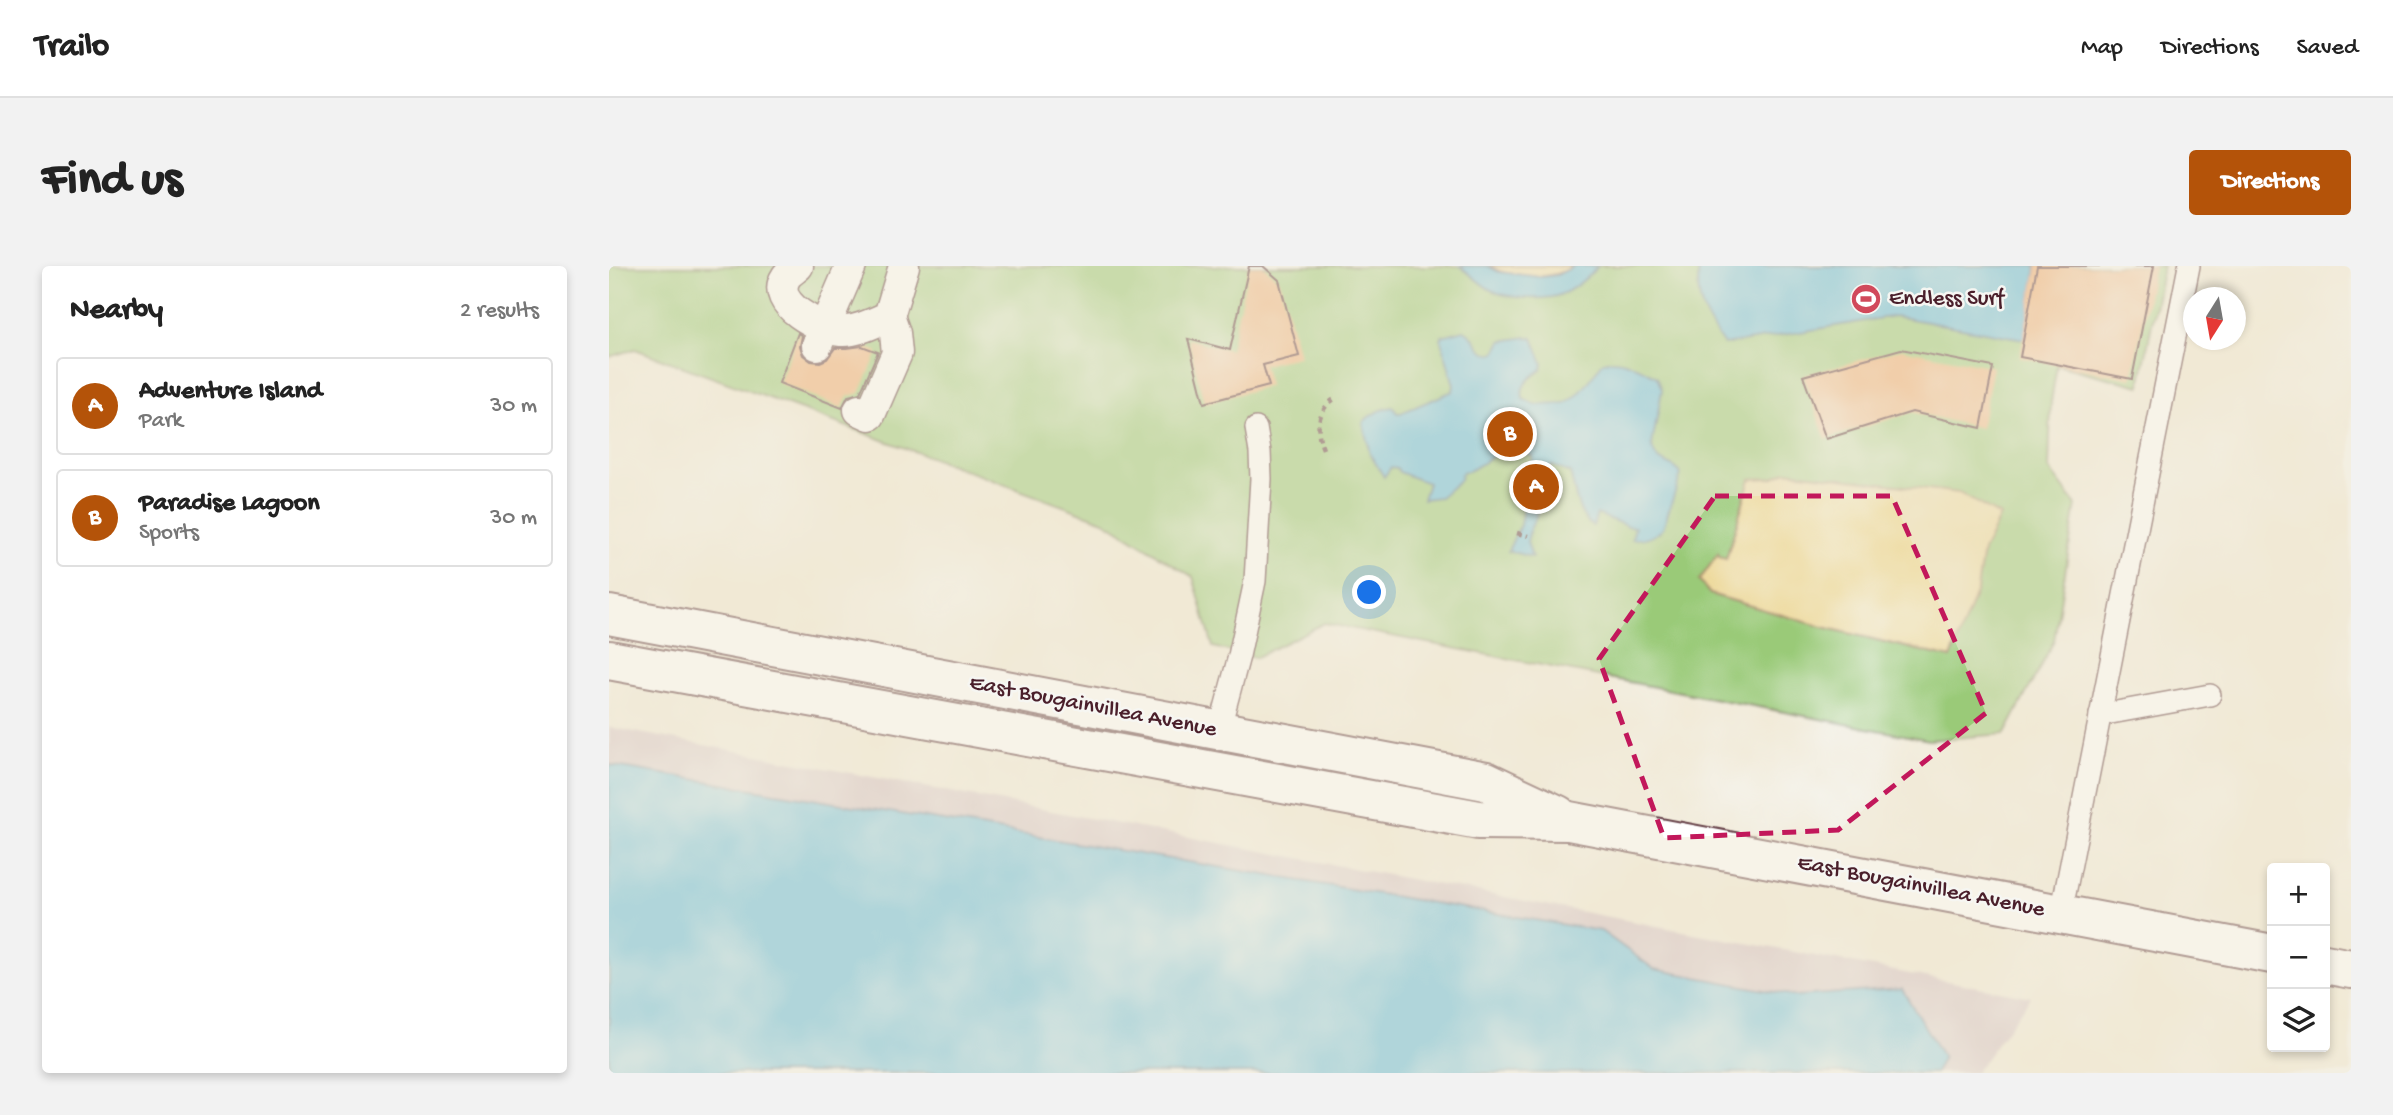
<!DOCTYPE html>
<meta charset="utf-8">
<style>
:root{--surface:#fff;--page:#f2f2f2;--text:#222;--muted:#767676;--line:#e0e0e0;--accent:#b45309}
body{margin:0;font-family:"Gochi Hand",sans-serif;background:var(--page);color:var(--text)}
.controls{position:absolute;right:21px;bottom:21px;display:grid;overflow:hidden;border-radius:7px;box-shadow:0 4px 10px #0003}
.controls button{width:63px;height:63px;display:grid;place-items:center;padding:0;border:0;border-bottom:2px solid var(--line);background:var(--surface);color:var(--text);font:35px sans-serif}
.compass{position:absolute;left:1574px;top:21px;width:63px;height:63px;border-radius:50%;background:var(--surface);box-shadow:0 4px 10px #0003;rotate:191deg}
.you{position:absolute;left:761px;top:327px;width:24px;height:24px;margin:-18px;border:5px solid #fff;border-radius:50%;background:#1a73e8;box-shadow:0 0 0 10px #1a73e833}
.badge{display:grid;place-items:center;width:46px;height:46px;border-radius:50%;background:var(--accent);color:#fff;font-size:23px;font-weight:700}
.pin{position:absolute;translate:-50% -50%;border:4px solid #fff;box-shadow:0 2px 7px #0006}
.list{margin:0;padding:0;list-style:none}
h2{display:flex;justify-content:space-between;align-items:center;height:91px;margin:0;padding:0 28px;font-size:30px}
h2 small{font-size:23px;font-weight:400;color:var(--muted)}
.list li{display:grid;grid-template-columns:46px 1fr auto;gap:21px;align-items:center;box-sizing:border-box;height:98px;margin:0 14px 14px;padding:0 14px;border:2px solid var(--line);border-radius:7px}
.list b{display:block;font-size:26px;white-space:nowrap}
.list p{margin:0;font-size:23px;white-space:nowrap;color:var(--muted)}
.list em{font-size:23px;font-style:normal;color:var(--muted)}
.icon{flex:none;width:38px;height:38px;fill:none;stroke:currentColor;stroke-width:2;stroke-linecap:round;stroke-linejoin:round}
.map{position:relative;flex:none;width:1742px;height:807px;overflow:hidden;border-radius:7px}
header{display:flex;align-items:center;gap:42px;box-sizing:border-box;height:98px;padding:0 35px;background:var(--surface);border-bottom:2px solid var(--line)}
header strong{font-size:33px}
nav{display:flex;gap:38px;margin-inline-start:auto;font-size:24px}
.intro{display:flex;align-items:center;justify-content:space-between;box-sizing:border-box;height:168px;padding:0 42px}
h1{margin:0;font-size:49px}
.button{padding:18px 32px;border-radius:7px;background:var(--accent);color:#fff;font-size:24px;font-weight:700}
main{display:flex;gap:42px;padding:0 42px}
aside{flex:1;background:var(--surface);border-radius:7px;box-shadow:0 4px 10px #0003}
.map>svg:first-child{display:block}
.industrial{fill:#d2bec3}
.green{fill:#9aca78;stroke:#727452;stroke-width:2}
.sand{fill:#eeda9e;stroke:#9c7c64;stroke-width:2}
.water{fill:#63bde0;stroke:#566e86;stroke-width:2}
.building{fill:#f1ae77}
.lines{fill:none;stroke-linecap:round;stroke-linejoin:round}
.service-casing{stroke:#633d44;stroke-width:24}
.pedestrian-casing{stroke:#633d44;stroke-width:33}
.tertiary-casing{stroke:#633d44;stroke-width:42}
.path{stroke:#633d44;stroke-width:4.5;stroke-dasharray:5 5;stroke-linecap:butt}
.service{stroke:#fff;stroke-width:21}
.pedestrian{stroke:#fff;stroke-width:30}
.tertiary{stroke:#fff;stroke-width:38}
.marked{fill:none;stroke:#c2185b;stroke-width:5;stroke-dasharray:14 9;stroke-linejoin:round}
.labels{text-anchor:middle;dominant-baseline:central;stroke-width:5;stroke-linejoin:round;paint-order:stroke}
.poi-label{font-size:23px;fill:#4a1f2b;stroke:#f6f6f2;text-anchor:start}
.street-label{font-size:23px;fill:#4a1f2b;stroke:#f6f6f2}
</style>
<header>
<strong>Trailo</strong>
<nav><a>Map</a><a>Directions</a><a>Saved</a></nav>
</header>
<div class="intro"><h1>Find us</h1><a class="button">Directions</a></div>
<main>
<aside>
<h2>Nearby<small>2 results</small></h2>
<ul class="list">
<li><span class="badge">A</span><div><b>Adventure Island</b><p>Park</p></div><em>30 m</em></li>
<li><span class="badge">B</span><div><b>Paradise Lagoon</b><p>Sports</p></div><em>30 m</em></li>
</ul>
</aside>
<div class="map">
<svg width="1742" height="807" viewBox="0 0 1742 807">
<rect width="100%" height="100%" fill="#f6f6f2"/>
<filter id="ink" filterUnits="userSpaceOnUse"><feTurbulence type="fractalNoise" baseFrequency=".0143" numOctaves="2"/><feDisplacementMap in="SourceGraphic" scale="14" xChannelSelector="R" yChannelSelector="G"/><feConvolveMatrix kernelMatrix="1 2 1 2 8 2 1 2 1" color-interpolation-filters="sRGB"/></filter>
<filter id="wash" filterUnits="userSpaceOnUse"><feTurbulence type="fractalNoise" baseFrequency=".00686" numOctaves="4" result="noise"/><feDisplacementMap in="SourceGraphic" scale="28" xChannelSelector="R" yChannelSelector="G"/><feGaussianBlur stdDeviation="1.57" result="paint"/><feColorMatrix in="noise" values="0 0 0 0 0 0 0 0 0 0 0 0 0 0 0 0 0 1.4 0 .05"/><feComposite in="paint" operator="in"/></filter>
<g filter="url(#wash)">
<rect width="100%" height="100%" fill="#f1e9d5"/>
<polygon class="industrial" points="0,461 1422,731 1366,807 0,807"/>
<polygon class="green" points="0,0 1554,0 1531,120 1448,99 1442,136 1440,203 1467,239 1445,375 1396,468 1320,474 715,357 646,392 604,381 584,311 495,255 26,83 0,91"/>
<g class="sand">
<path d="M879 0H965C939 15 906 14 879 0Z"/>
<polygon points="1177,205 1350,227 1391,250 1374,285 1368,324 1342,392 1214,361 1101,328 1090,315 1109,288 1110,291 1117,293 1141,213 1163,212"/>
</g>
<g class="water">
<path d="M851 0H879L890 6 932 11 948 9 965 0H989C978 12 960 28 943 31 925 34 898 32 882 24 871 18 861 8 851 0Z"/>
<path d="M1090 0H1428L1415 73 1285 50 1115 79C1095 51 1086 36 1090 0Z"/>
<path d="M855 64C867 69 867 84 881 88L887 86 893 75 918 71 924 72 934 97 933 103C922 112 910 117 914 133L926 139 956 138C973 129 982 112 993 97 1008 87 1033 104 1048 111L1053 124 1043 179C1045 200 1062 193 1072 208L1054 262C1047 271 1035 273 1023 273L1026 261 1018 260 988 248 984 260C968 251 966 223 961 207L942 199 931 224 927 251 921 263 918 276 923 291 899 285 911 259 924 190 900 180 864 203 852 207 851 214 831 231 814 233 819 217 790 206 788 202 782 201 775 211 761 188 754 157C759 149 775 142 784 141L788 147H792L844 125 845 119 832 74 833 70Z"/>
<polygon points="0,499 992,665 1045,703 1187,730 1293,723 1334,791 1326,807 0,807"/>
</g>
<g id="blocks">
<g class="building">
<polygon points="640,0 654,0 670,14 690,90 654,99 660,120 595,137 579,73 621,84"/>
<polygon points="1428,0 1545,0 1523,113 1411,91"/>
<polygon points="189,67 193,70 191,80 194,89 202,95 211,96 218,93 226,82 238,82 253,80 269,86 251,127 239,130 233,142 170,117"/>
<polygon points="1292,83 1384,101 1372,162 1303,146 1217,173 1194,110"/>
</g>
</g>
</g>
<g filter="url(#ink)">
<use href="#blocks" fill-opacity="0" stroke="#633d44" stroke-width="2"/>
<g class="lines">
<g class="service-casing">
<g id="service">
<polyline points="1491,449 1601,429"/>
<polyline points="610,465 630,390 646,315 652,213 651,186 647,162"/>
<polyline points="1452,648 1580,0"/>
</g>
</g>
<g class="pedestrian-casing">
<g id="pedestrian">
<path d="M189 0C186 3 179 7 177 11 159 38 212 63 232 65 247 66 267 56 280 50L295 0"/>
<polyline points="208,79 242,0"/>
<polyline points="250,144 261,149 288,87 286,67 280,50"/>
</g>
</g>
<g class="tertiary-casing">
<g id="tertiary">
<polyline points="0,349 877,515 949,549"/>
<polyline points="0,394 870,554 960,555 1663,688"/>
<polyline points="1716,698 1742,703"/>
</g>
</g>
<g class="path">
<path d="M714 183C706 164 708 143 727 132"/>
<polyline points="922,198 939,205"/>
<polyline points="915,236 928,240"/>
<polyline points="908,267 919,270"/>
</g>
<use href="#service" class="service"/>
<use href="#pedestrian" class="pedestrian"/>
<use href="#tertiary" class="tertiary"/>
</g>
</g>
<path d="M0 0H1742V807H0ZM1106 230H1283L1377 447 1229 564 1055 572 990 393Z" fill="#f1e9d5" fill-opacity=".55" fill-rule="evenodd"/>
<path class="marked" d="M1106 230H1283L1377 447 1229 564 1055 572 990 393Z"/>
<defs>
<g id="stadium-disc" transform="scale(1.575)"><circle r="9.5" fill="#d1495b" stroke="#f6f6f2"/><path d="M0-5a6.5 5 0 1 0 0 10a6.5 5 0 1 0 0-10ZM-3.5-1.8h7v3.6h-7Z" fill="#fff"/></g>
</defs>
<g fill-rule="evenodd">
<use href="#stadium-disc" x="1257" y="33"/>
</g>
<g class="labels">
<g class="poi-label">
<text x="1280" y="33">Endless Surf</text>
</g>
<g class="street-label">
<text transform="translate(484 441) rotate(11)">East Bougainvillea Avenue</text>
<text transform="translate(1312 621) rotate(11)">East Bougainvillea Avenue</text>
</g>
</g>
</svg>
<div class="controls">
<button>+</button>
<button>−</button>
<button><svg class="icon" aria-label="layers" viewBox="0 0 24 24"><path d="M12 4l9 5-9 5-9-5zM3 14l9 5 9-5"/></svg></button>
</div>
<svg class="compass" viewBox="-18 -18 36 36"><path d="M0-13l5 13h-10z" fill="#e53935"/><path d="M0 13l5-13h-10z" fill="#767676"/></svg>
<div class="you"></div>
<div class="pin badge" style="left:927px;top:221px">A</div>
<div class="pin badge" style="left:901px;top:168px">B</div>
</div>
</main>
